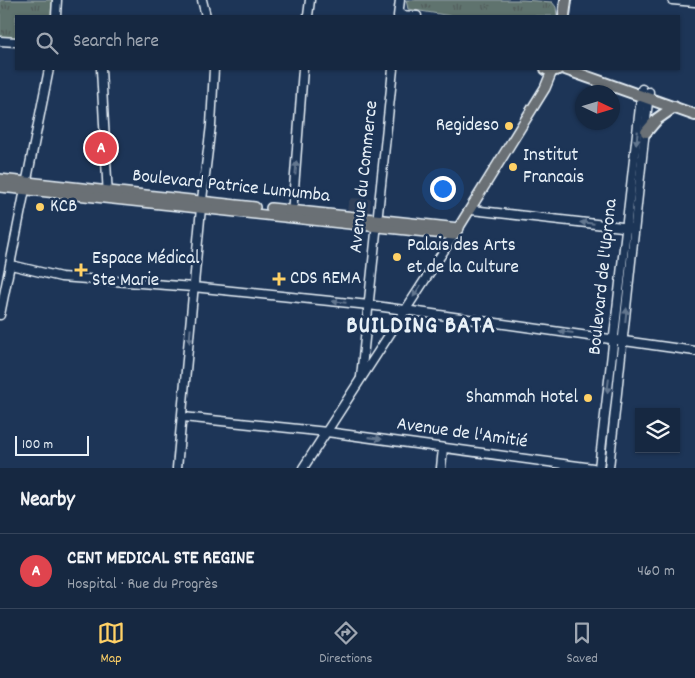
<!DOCTYPE html>
<meta charset="utf-8">
<style>
:root{--surface:#162841;--page:#1f3048;--text:#f1f3f6;--muted:#9ea6b1;--line:#35445a;--accent:#ffd166}
body{margin:0;font-family:Dekko,sans-serif;background:var(--page);color:var(--text)}
.controls{position:absolute;right:15px;bottom:15px;display:grid;overflow:hidden;border-radius:0px;box-shadow:0 1px 4px #0004}
.controls button{width:45px;height:45px;display:grid;place-items:center;padding:0;border:0;border-bottom:1px solid var(--line);background:var(--surface);color:var(--text);font:25px sans-serif}
.compass{position:absolute;left:575px;top:85px;width:45px;height:45px;border-radius:50%;background:var(--surface);box-shadow:0 1px 4px #0004;rotate:94deg}
.scale{position:absolute;left:15px;bottom:12px;width:74px;box-sizing:border-box;padding-left:5px;border:2px solid #e8f1f8;border-top:0;font-size:14px;line-height:18px;white-space:nowrap;color:#e8f1f8;-webkit-text-stroke:4px #1d3557;paint-order:stroke}
.you{position:absolute;left:442px;top:188px;width:18px;height:18px;margin:-12px;border:4px solid #fff;border-radius:50%;background:#1a73e8;box-shadow:0 0 0 8px #1a73e833}
.badge{display:grid;place-items:center;width:32px;height:32px;border-radius:50%;background:var(--accent);color:#fff;font-size:16px;font-weight:700}
.pin{position:absolute;translate:-50% -50%;border:2px solid #fff;box-shadow:0 1px 5px #0006}
.list{margin:0;padding:0;list-style:none}
h2{display:flex;justify-content:space-between;align-items:center;height:65px;margin:0;padding:0 20px;font-size:21px}
h2 small{font-size:16px;font-weight:400;color:var(--muted)}
.list li{display:grid;grid-template-columns:32px 1fr auto;gap:15px;align-items:center;box-sizing:border-box;height:75px;padding:0 20px;border-top:1px solid var(--line)}
.list b{display:block;font-size:19px;white-space:nowrap}
.list p{margin:0;font-size:16px;white-space:nowrap;color:var(--muted)}
.list em{font-size:16px;font-style:normal;color:var(--muted)}
.icon{flex:none;width:28px;height:28px;fill:none;stroke:currentColor;stroke-width:2;stroke-linecap:round;stroke-linejoin:round}
.map{position:relative;flex:none;width:695px;height:468px;overflow:hidden}
.search{position:absolute;background:var(--surface);box-shadow:0 1px 4px #0004;left:15px;right:15px;top:15px;height:55px;display:flex;align-items:center;gap:12px;box-sizing:border-box;padding:0 18px;border-radius:0px;color:var(--muted);font-size:19px}
.sheet{height:140px;background:var(--surface)}
nav{display:flex;justify-content:space-around;align-items:center;box-sizing:border-box;height:70px;border-top:1px solid var(--line);background:var(--surface);font-size:14px;color:var(--muted)}
nav a{display:grid;justify-items:center;gap:2px}
nav .on{color:var(--accent)}
.map>svg:first-child{display:block}
.built{fill:#30425c}
.park{fill:url(#park-tufts);stroke:#a4b2b3}
.lines{fill:none;stroke-linecap:round;stroke-linejoin:round}
.minor-casing{stroke:#e8f1f8;stroke-width:11}
.major-casing{stroke:#e8f1f8;stroke-width:12}
.highway-casing{stroke:#e8f1f8;stroke-width:14}
.minor{stroke:#1d3557;stroke-width:8}
.major{stroke:#6a7074;stroke-width:9}
.highway{stroke:#6a7074;stroke-width:10}
.oneway{fill:#64778f}
.poi-dot{fill:#ffd166;stroke:#1d3557;stroke-width:2}
.labels{text-anchor:middle;dominant-baseline:central;stroke-width:5;stroke-linejoin:round;paint-order:stroke}
.poi-label{font-size:19px;fill:#e8f1f8;stroke:#1d3557;text-anchor:start}
.street-label{font-size:19px;fill:#e8f1f8;stroke:#1d3557}
.district-label{font-size:24px;font-weight:bold;letter-spacing:1px;fill:#e8f1f8;stroke:#1d3557}
</style>
<div class="map">
<svg width="695" height="468" viewBox="0 0 695 468">
<defs>
<pattern id="park-tufts" width="24" height="20" patternUnits="userSpaceOnUse" patternTransform="scale(1.25)"><rect width="24" height="20" fill="#5f736e"/><path d="M3 7l-1-3M5 7V3M7 7l1-3M15 17l-1-3M17 17v-4M19 17l1-3" fill="none" stroke="#515b5a"/></pattern>
</defs>
<rect width="100%" height="100%" fill="#1d3557"/>
<filter id="ink" filterUnits="userSpaceOnUse"><feTurbulence type="fractalNoise" baseFrequency=".02" numOctaves="2"/><feDisplacementMap in="SourceGraphic" scale="10" xChannelSelector="R" yChannelSelector="G"/><feConvolveMatrix kernelMatrix="1 2 1 2 8 2 1 2 1" color-interpolation-filters="sRGB"/></filter>
<g filter="url(#ink)">
<polygon class="built" points="351,198 371,199 370,211 364,219 346,219 348,203"/>
<g class="park">
<polygon points="0,0 52,0 51,16 16,16 16,39 0,38"/>
<polygon points="406,0 523,0 552,2 556,7 557,16 451,16 408,9"/>
</g>
<g class="lines">
<g class="minor-casing">
<g id="minor">
<polyline points="202,0 206,16"/>
<polyline points="672,0 695,2"/>
<polyline points="399,15 417,16"/>
<polyline points="56,16 57,0"/>
<polyline points="308,16 310,0"/>
<polyline points="398,16 400,0"/>
<polyline points="0,41 16,42"/>
<polyline points="101,69 108,197"/>
<polyline points="472,210 631,228"/>
<polyline points="292,215 303,69"/>
<polyline points="11,265 61,277 193,287 369,305 695,351"/>
<polyline points="0,315 49,69"/>
<polyline points="361,377 393,69"/>
<polyline points="183,417 327,432 593,468"/>
<polyline points="177,468 201,208 211,125 214,69"/>
<polyline points="303,468 454,235"/>
<polyline points="441,468 443,448"/>
<polyline points="599,468 642,89"/>
<polyline points="609,468 649,92"/>
</g>
</g>
<g class="major-casing">
<g id="major">
<polyline points="0,179 255,207"/>
<polyline points="0,187 454,235 545,88 552,71"/>
<polyline points="271,208 459,228"/>
</g>
</g>
<g class="highway-casing">
<g id="highway">
<polyline points="564,16 566,0"/>
<polyline points="546,69 552,71 558,69"/>
<polyline points="565,69 695,115"/>
<polyline points="646,132 657,119 674,107"/>
</g>
</g>
<use href="#minor" class="minor"/>
<use href="#major" class="major"/>
<use href="#highway" class="highway"/>
</g>
<defs><path id="oneway-solid" d="M-6-.8H1V-3.2L6.5 0L1 3.2V.8H-6Z" transform="scale(1.25)"/></defs>
<g class="oneway">
<use href="#oneway-solid" transform="translate(637 138) rotate(96)"/>
<use href="#oneway-solid" transform="translate(296 168) rotate(-85)"/>
<use href="#oneway-solid" transform="translate(587 223) rotate(-174)"/>
<use href="#oneway-solid" transform="translate(417 291) rotate(123)"/>
<use href="#oneway-solid" transform="translate(339 302) rotate(-174)"/>
<use href="#oneway-solid" transform="translate(626 315) rotate(-84)"/>
<use href="#oneway-solid" transform="translate(566 332) rotate(-172)"/>
<use href="#oneway-solid" transform="translate(190 336) rotate(95)"/>
<use href="#oneway-solid" transform="translate(608 386) rotate(97)"/>
<use href="#oneway-solid" transform="translate(375 438) rotate(8)"/>
</g>
</g>
<g class="poi-dot">
<circle cx="509" cy="126" r="5"/>
<circle cx="513" cy="167" r="5"/>
<circle cx="40" cy="207" r="5"/>
<circle cx="397" cy="257" r="5"/>
<path d="M78.5 262.5h5v5h5v5h-5v5h-5v-5h-5v-5h5z"/>
<path d="M276.5 271.5h5v5h5v5h-5v5h-5v-5h-5v-5h5z"/>
<circle cx="588" cy="398" r="5"/>
</g>
<g class="labels">
<g class="poi-label">
<text x="499" y="126" text-anchor="end">Regideso</text>
<text x="523" y="156">Institut<tspan x="523" dy="22">Francais</tspan></text>
<text x="50" y="207">KCB</text>
<text x="407" y="246">Palais des Arts<tspan x="407" dy="22">et de la Culture</tspan></text>
<text x="92" y="259">Espace Médical<tspan x="92" dy="22">Ste Marie</tspan></text>
<text x="290" y="279">CDS REMA</text>
<text x="578" y="398" text-anchor="end">Shammah Hotel</text>
</g>
<g class="street-label">
<text transform="translate(365 177) rotate(-84)">Avenue du Commerce</text>
<text transform="translate(231 187) rotate(6)">Boulevard Patrice Lumumba</text>
<text transform="translate(604 277) rotate(-84)">Boulevard de l'Uprona</text>
<text transform="translate(462 434) rotate(8)">Avenue de l'Amitié</text>
</g>
<g class="district-label">
<text x="421" y="327">BUILDING BATA</text>
</g>
</g>
</svg>
<div class="controls">
<button><svg class="icon" aria-label="layers" viewBox="0 0 24 24"><path d="M12 4l9 5-9 5-9-5zM3 14l9 5 9-5"/></svg></button>
</div>
<svg class="compass" viewBox="-18 -18 36 36"><path d="M0-13l5 13h-10z" fill="#e53935"/><path d="M0 13l5-13h-10z" fill="#9ea6b1"/></svg>
<div class="scale">100 m</div>
<div class="you"></div>
<div class="pin badge" style="left:101px;top:148px;background:#e0444e">A</div>
<div class="search"><svg class="icon" aria-label="search" viewBox="0 0 24 24"><circle cx="10" cy="10" r="6"/><path d="M15 15l6 6"/></svg>Search here</div>
</div>
<section class="sheet">
<h2>Nearby<small></small></h2>
<ul class="list">
<li><span class="badge" style="background:#e0444e">A</span><div><b>CENT MEDICAL STE REGINE</b><p>Hospital · Rue du Progrès</p></div><em>460 m</em></li>
</ul>
</section>
<nav>
<a class="on"><svg class="icon" aria-label="map" viewBox="0 0 24 24"><path d="M3 6l6-2 6 2 6-2v14l-6 2-6-2-6 2zM9 4v14M15 6v14"/></svg>Map</a>
<a><svg class="icon" aria-label="directions" viewBox="0 0 24 24"><path d="M12 3l9 9-9 9-9-9zM9 14v-3h6M13 9l2 2-2 2"/></svg>Directions</a>
<a><svg class="icon" aria-label="saved" viewBox="0 0 24 24"><path d="M7 4h10v16l-5-4-5 4z"/></svg>Saved</a>
</nav>
